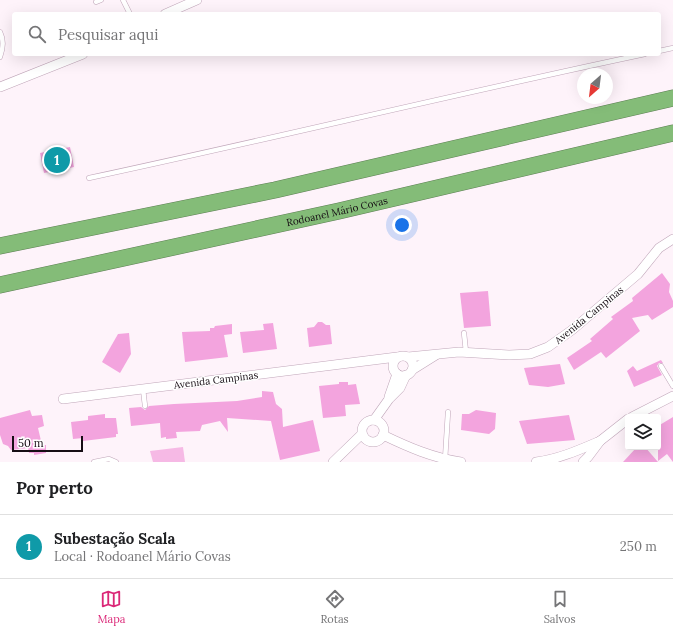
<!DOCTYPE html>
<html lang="pt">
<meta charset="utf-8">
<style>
:root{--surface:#fff;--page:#f2f2f2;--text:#202124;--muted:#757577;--line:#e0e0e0;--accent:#db2777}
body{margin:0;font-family:Lora,serif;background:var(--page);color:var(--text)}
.controls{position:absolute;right:12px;bottom:12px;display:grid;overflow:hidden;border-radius:4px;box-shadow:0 4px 16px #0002}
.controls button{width:36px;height:36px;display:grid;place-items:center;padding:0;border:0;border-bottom:1px solid var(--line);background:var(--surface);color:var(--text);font:20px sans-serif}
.compass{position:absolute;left:577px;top:68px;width:36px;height:36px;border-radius:50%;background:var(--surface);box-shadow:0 4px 16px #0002;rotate:208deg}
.scale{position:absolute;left:12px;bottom:10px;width:71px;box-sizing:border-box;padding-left:4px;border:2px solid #160d14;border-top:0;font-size:11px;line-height:14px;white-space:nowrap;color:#160d14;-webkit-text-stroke:3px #fff;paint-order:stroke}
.you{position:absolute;left:402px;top:225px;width:14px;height:14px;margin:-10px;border:3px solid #fff;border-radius:50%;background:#1a73e8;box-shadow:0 0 0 6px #1a73e833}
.badge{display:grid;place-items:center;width:26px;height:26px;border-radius:50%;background:var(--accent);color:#fff;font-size:13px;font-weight:700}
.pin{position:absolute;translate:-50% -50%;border:2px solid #fff;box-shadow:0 1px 4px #0006}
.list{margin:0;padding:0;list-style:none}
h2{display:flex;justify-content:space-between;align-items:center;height:52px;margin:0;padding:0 16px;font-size:17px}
h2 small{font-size:13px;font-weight:400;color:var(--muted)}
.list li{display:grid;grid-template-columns:26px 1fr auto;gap:12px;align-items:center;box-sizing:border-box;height:64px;padding:0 16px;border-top:1px solid var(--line)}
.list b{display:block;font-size:15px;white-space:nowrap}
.list p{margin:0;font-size:13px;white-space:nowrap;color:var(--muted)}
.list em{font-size:13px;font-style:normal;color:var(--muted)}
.icon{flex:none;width:22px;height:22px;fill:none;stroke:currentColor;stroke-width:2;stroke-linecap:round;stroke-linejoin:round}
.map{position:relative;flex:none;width:673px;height:462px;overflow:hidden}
.search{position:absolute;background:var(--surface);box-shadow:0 4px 16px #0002;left:12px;right:12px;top:12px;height:44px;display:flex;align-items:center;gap:10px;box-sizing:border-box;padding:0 14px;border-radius:4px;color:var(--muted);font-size:15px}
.sheet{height:116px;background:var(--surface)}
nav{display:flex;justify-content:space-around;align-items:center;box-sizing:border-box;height:56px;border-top:1px solid var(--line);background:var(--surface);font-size:11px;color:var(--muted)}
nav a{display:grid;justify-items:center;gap:2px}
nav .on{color:var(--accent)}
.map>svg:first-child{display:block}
.green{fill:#f6b9e5}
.building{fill:#f3a4de}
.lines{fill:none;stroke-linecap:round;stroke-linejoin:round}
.service-casing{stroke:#c0a6b9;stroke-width:5.5}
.minor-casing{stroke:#c0a6b9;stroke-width:10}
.motorway-casing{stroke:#5e7f55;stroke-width:17}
.service{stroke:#fff;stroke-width:4.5}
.minor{stroke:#fff;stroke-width:9}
.motorway{stroke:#84bc78;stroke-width:16}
.labels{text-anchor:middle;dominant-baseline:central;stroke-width:3;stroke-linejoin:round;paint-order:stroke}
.street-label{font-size:10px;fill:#160d14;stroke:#fff}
</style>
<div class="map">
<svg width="673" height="462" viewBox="0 0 673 462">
<rect width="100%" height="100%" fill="#fef3fa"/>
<polygon class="green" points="183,447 185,462 153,462 150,451"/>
<g class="building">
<polygon points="70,147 74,167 44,173 40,153"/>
<polygon points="662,273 670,284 669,292 673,301 673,307 652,320 648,315 632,318 640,331 606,358 601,352 574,370 567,358 592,341 590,339 613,319 611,317 633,301 632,298"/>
<polygon points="488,291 491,326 464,328 460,293"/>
<polygon points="318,322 322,322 326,325 330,325 332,344 309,347 307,328 314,327"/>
<polygon points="273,323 277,349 243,353 240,332 264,330 263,324"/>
<polygon points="232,324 232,334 224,335 228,357 185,362 182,332 210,331 210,328 214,328 215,326"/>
<polygon points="129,333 131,354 120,373 102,362 118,334"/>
<polygon points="661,360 663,363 659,363 657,366 662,375 634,387 627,371 633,366 637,371"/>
<polygon points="560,364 565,384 548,387 529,385 524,368"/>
<polygon points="339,382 348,382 348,385 356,384 360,404 345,405 346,416 323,418 319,386 339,384"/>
<polygon points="262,391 273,392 276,404 282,409 283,427 313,420 320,451 280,460 271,421 227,418 228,432 220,421 202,425 200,431 176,432 177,438 166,439 166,437 161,438 160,423 131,426 129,408 141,407 145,410 149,406 174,404 237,401 262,397"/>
<polygon points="30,410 32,416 42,415 44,426 38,428 42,445 46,445 46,453 34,455 34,453 29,453 28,448 11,450 8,446 3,444 0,435 0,418"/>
<polygon points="476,410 496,413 495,429 489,434 461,430 462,414 469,414"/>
<polygon points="105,414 105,418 116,418 118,434 116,434 116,437 83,441 83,438 73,439 71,422 88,420 88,416"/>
<polygon points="569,415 575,440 527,444 519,421"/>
<polygon points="673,417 673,462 667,454 658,461 658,426"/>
<polygon points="637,447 645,447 658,462 623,462"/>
</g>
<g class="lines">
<g class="service-casing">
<g id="service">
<polyline points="123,0 130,14"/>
<polyline points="96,2 101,0"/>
<path d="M0 32C4 40 3 49 0 57"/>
<polyline points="659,51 673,48"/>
<path d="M89 178C275 138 460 93 645 54"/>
<polyline points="464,333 466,352"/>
<polyline points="661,366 673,386"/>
<polyline points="143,389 145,406"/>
<polyline points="445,460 448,412"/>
<polyline points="94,462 109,459 116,462"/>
</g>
</g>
<g class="minor-casing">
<g id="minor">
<polyline points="165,14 197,0"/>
<polyline points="0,87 83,54"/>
<circle cx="403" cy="366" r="10"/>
<polyline points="408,357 459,352 509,355 530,354 548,347 572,330 638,274 659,248 673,239"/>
<polyline points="412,370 436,355"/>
<polyline points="389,397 397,374"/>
<polyline points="63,399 397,357"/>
<polyline points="632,417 673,396"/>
<polyline points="374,420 389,399 400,388 406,375"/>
<circle cx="373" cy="431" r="11"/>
<path d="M383 435C408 447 433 458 461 462"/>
<polyline points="333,462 362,434"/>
<path d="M536 462C559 459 579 450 600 441"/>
<polyline points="583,462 588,457 600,441 628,419"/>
</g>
</g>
<g class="motorway-casing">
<g id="motorway">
<polyline points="0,246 275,190 673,98"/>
<path id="s1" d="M0 285 339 211 673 133"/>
</g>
</g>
<use href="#service" class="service"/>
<use href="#minor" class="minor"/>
<use href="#motorway" class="motorway"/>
</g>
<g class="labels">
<g class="street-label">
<text stroke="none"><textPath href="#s1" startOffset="345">Rodoanel Mário Covas</textPath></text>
<text transform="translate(589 315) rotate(-39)">Avenida Campinas</text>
<text transform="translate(216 380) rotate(-7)">Avenida Campinas</text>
</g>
</g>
</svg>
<div class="controls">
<button><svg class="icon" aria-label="layers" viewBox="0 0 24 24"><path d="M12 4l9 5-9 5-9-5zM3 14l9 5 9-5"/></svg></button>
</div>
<svg class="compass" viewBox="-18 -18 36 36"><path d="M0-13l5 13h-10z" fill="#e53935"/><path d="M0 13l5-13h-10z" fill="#757577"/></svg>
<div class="scale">50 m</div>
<div class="you"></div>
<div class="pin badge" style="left:57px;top:160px;background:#0f9aa8">1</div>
<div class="search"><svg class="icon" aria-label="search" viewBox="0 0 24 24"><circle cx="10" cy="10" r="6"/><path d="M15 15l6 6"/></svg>Pesquisar aqui</div>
</div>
<section class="sheet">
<h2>Por perto<small></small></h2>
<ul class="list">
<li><span class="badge" style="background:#0f9aa8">1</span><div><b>Subestação Scala</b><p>Local · Rodoanel Mário Covas</p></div><em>250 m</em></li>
</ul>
</section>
<nav>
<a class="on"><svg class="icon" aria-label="map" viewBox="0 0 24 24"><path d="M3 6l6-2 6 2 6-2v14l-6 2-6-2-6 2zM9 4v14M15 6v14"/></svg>Mapa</a>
<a><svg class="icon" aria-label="directions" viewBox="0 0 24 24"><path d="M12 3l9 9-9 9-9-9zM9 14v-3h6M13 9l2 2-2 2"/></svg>Rotas</a>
<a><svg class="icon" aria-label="saved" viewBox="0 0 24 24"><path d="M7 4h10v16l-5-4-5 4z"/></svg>Salvos</a>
</nav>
